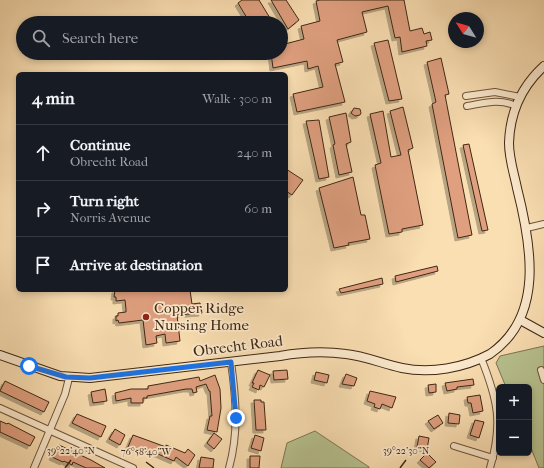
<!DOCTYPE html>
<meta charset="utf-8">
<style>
:root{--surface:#171b24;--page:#20242c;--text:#f1f3f6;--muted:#9ea1a6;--line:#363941}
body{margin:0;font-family:"IM FELL French Canon",serif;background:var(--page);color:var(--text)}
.controls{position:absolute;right:12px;bottom:12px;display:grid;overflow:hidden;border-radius:6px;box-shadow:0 2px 6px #0003}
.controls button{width:36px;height:36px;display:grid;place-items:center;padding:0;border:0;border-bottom:1px solid var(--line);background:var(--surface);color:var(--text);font:20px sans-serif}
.compass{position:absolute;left:448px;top:12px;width:36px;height:36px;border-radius:50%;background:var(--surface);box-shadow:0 2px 6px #0003;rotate:307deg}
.stop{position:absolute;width:12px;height:12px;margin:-9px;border:3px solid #1a73e8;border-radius:50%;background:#fff}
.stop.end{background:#1a73e8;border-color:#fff;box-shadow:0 1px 4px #0008}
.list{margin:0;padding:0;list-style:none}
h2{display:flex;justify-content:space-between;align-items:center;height:52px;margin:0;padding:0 16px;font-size:17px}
h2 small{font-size:13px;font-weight:400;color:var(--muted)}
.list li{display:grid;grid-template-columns:26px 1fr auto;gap:12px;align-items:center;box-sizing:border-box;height:56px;padding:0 16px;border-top:1px solid var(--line)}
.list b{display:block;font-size:15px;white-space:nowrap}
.list p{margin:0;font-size:13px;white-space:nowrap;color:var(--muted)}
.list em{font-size:13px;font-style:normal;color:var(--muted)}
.icon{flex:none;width:22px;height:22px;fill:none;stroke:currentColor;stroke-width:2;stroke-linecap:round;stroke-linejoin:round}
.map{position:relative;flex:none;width:544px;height:468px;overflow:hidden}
.search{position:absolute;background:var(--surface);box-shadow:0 2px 6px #0003;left:16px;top:16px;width:272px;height:44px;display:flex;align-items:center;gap:10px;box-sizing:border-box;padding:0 14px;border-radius:22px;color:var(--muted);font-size:15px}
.panel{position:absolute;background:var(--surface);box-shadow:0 2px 6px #0003;left:16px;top:72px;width:272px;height:220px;border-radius:6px}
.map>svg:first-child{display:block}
.green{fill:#b8c391;stroke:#7c7552}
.building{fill:#e0a080;stroke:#3f2713;filter:url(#shadow)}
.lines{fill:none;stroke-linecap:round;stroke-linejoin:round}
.street-casing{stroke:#6e553b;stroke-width:8}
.secondary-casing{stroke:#3f2713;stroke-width:10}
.street{stroke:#fceace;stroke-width:6}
.secondary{stroke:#fceace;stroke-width:8}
.route{stroke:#1a73e8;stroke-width:5}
.ticks{fill:none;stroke:#3f2713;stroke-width:1.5}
.poi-dot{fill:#8f2418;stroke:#fceace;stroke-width:1.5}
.labels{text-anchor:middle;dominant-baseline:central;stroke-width:3.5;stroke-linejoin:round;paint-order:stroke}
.poi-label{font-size:15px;fill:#3f2713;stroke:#fceace;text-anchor:start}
.street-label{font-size:15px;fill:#3f2713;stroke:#fceace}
.ticks-label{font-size:10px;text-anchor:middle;fill:#3f2713;stroke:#fceace;stroke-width:3.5;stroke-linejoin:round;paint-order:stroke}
</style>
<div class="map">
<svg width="544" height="468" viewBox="0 0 544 468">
<defs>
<filter id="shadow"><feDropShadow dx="-3" dy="3" stdDeviation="0" flood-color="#0004"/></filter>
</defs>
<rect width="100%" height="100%" fill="#fadfb3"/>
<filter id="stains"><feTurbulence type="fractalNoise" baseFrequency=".005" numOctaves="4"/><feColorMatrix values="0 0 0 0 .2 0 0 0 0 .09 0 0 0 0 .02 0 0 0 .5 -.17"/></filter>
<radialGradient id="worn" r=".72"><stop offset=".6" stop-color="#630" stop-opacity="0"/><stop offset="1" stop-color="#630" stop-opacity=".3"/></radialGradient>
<g class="green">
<polygon points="544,346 544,468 539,468 529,443 529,387 506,387 496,363 500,356"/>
<polygon points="315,431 369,467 369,468 281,468 287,443"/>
</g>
<g class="building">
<polygon points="242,0 259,0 273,23 250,23 238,3"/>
<polygon points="271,0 286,0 299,20 288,29"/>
<polygon points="320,0 404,0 410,31 422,28 424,34 430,32 432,40 426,41 427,46 402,52 400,37 395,38 388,6 362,12 367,32 337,40 343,62 335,64 345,102 297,112 293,94 323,87 318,66 308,69 307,61 273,68 271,53 281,53 281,45 304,39 301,26 320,21 316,1"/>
<polygon points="388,40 402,99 389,101 374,43"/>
<polygon points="441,58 449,94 445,95 472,235 458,238 432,104 436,102 427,62"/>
<polygon points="403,107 413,148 408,150 423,225 402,229 402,232 389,234 375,165 381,163 370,114 383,111 391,157 401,155 390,111"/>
<polygon points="354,108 360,109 361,113 360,115 355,116 351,113"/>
<polygon points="346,113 351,142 346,144 352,172 339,175 333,145 335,144 329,117"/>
<polygon points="319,120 329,177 319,179 306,121"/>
<polygon points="469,144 488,230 482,231 463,145"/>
<polygon points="286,169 303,180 292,195 286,191"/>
<polygon points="353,177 361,215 365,215 370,239 348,243 349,245 334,248 319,188"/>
<polygon points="437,266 438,271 396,282 395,276"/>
<polygon points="382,278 383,284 341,293 339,289"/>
<polygon points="115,290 190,290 192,304 200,303 202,313 177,315 180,341 166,343 165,334 156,336 157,343 146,345 143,320 119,323 118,320 116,321 116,316 118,316 118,313 126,312 126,309 125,300 116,301 116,297 114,297"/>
<polygon points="258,370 270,375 264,387 260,385 259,390 252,387 254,383 252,383"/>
<polygon points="287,370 288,379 274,380 273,371"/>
<polygon points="316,372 329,375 327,383 314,380"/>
<polygon points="346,374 357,378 354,386 342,384"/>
<polygon points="215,375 220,389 221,408 217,432 207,430 210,416 212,416 210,391 209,391 206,384 196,387 197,392 193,393 192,389 186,389 147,396 147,398 143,398 143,403 131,403 131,398 116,401 115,393 131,389 148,389 148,386 199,377 200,381"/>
<polygon points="473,379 474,385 457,387 457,389 447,391 445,383"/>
<polygon points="5,381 49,402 44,412 0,391"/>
<polygon points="436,384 436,392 429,393 428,385"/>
<polygon points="105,389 107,401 93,403 91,392"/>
<polygon points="370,391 396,397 392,408 382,404 380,409 374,407 375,404 367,401"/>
<polygon points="480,395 483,411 473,413 471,403 468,403 467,397"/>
<polygon points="254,400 261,400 261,402 264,402 266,430 256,430"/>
<polygon points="449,413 460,415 459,424 448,423"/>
<polygon points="77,414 106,426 101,437 72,423"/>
<polygon points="438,415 443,423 434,429 428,421"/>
<polygon points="475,420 484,422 479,438 470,435"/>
<polygon points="0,421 7,424 8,423 35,437 30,446 0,432"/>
<polygon points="115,429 125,435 120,445 109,439"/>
<polygon points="214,433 222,439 214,449 207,443"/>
<polygon points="133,435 166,447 166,445 185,453 188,449 195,455 188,466 176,457 174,461 158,454 128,447"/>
<polygon points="255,435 264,438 261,451 251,448"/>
<polygon points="419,436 429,438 427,449 417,447"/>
<polygon points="59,445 91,460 105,468 86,468 73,462 72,465 64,461 63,462 52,457"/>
<polygon points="427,453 436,462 429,468 420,460"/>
<polygon points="250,456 260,456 259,468 250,468"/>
<polygon points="201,457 214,459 213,468 199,468"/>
</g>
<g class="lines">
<g class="street-casing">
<g id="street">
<polyline points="466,96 495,92 520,97"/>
<path d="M467 106C485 103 499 98 516 106"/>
<polyline points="527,228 544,224"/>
<path d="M481 358C498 400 503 424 490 468"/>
<polyline points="541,370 544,380"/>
<polyline points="0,408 133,468"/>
<polyline points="454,446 493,458"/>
<polyline points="34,468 65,394 69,378"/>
<path d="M229 468C239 432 236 398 231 362"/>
</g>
</g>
<g class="secondary-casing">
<g id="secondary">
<polyline points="524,322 544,333"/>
<path d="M0 355 60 376 90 378 280 356C303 352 323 351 346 354 365 356 383 364 402 368 430 374 464 368 490 354 544 317 532 247 517 188 514 173 509 159 509 143 510 113 522 86 544 66"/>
</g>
</g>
<use href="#street" class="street"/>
<use href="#secondary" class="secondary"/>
</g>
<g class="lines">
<polyline class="route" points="29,366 66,377 90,378 231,362 236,418"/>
</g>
<path class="ticks" d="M146 462 154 468M65 468 71 460M400 468 406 460"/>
<circle class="poi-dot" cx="146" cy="317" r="4"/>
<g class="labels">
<g class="poi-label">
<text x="154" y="308">Copper Ridge<tspan x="154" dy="17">Nursing Home</tspan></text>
</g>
<g class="street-label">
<text transform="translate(238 346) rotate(-7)">Obrecht Road</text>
</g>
</g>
<g class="ticks-label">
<text x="71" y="454">39°22'40"N</text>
<text x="406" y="454">39°22'30"N</text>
<text x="146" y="455">76°58'40"W</text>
</g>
<rect width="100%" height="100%" filter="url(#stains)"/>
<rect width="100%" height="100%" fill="url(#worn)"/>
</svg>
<div class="controls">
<button>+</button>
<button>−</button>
</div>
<svg class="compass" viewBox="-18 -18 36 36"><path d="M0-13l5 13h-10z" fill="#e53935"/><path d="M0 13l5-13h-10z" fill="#9ea1a6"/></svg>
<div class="stop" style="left:29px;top:366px"></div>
<div class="stop end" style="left:236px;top:418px"></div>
<div class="search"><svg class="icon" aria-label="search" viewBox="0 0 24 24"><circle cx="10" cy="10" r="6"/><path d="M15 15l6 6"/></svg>Search here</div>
<section class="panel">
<h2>4 min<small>Walk · 300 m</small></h2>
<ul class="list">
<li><svg class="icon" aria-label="ahead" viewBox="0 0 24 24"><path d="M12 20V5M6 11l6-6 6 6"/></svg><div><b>Continue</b><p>Obrecht Road</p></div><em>240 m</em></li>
<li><svg class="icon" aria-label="right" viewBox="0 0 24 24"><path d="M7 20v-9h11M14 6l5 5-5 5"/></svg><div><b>Turn right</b><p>Norris Avenue</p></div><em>60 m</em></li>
<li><svg class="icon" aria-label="arrive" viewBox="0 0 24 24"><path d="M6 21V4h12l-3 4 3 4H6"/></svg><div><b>Arrive at destination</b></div></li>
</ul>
</section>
</div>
